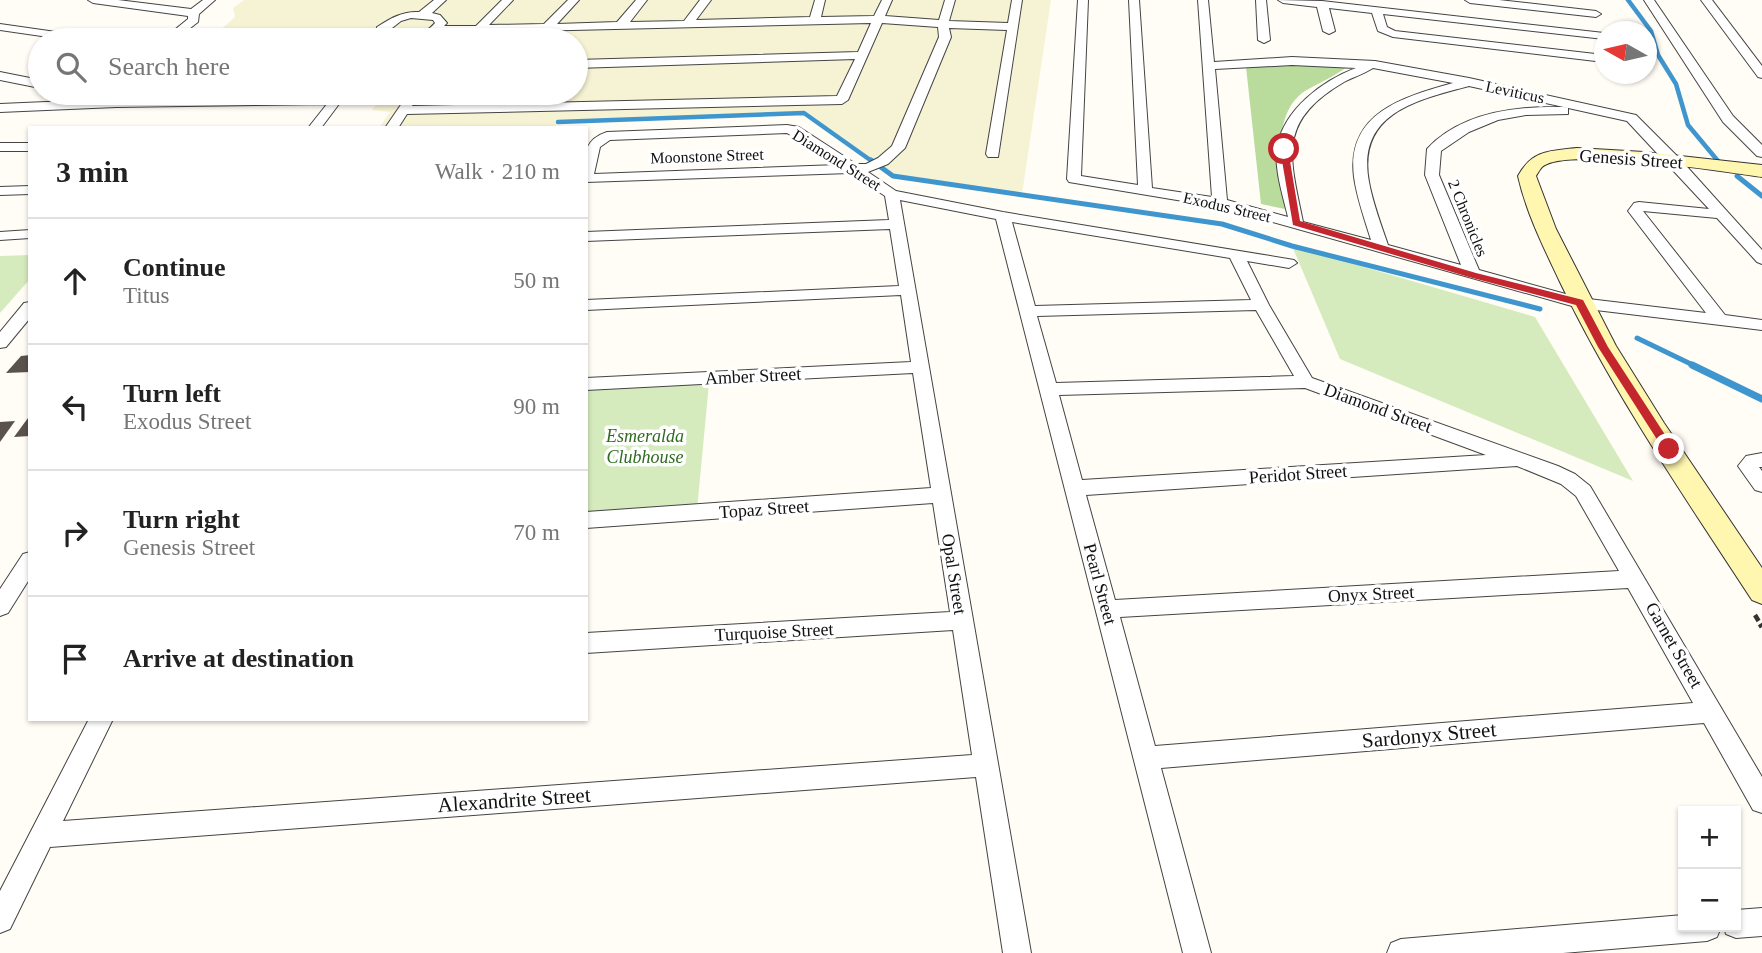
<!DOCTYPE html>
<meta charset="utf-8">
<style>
:root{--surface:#fff;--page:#f2f2f2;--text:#222;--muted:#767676;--line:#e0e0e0}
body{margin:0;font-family:Georgia,serif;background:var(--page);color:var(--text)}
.controls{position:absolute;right:21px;bottom:21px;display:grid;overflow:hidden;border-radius:0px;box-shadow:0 2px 5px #0004}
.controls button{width:63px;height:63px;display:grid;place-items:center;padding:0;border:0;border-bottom:2px solid var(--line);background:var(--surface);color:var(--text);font:35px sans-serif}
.compass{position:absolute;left:1594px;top:21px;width:63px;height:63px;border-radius:50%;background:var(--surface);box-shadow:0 2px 5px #0004;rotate:278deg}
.stop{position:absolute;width:21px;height:21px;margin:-16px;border:5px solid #c4262e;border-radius:50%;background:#fff}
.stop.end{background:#c4262e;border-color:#fff;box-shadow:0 2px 7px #0008}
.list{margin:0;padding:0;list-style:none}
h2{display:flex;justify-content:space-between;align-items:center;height:91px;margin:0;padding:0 28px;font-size:30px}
h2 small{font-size:23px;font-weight:400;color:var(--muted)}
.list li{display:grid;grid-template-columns:46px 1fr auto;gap:21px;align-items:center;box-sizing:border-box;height:126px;padding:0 28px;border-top:2px solid var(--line)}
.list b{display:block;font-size:26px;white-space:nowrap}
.list p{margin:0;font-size:23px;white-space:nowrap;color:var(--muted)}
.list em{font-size:23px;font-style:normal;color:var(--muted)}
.icon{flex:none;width:38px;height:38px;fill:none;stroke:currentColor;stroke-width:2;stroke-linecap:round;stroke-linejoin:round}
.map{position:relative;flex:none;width:1762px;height:953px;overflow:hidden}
.search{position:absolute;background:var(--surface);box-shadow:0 2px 5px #0004;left:28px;top:28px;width:560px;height:77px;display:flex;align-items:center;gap:18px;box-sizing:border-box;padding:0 24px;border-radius:38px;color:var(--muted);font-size:26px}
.panel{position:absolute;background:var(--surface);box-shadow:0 2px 5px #0004;left:28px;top:126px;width:560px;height:595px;border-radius:0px}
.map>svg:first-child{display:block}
.farmland{fill:#f6f3d4}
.green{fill:#d5ebbd}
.forest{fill:#b9dc9c}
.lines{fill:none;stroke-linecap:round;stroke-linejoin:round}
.stream-far2{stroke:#3f96cf;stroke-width:4.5}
.stream-far1{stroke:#3f96cf;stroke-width:5}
.stream{stroke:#3f96cf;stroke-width:7}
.building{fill:#5a524d}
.street-casing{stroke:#444;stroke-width:2}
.secondary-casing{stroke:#333;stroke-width:2}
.path-far1{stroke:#333;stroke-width:4.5;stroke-dasharray:7 3.5;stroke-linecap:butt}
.path{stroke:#333;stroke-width:5;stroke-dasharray:9 4.5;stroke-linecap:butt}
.street{fill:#fff;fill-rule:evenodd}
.secondary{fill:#fff6b0;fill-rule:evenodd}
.route{fill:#c4262e}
.labels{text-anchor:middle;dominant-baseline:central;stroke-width:7;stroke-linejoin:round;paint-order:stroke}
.far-street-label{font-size:16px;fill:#111;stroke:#fff}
.street-label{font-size:18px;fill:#111;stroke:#fff}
.park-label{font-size:18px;font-style:italic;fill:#2f6b1f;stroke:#fff}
.near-street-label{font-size:21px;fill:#111;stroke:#fff}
</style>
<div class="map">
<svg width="1762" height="953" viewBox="0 0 1762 953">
<rect width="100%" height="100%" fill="#fffdf5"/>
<polygon class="farmland" points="244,0 1051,0 1022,194 893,176 803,113 558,122 555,128 379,128 390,112 372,110 385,93 576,93 576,40 209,40 235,17 233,8"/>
<g class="green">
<polygon points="1292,246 1535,317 1633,481 1340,359"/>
<polygon points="30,255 30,279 0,313 0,256"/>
<polygon points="709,383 697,510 586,516 586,389"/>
</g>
<path class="forest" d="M1299 65 1347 67C1333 77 1319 83 1305 91 1270 114 1281 175 1285 209L1261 204 1246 67Z"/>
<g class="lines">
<g class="stream-far2">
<polyline points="1628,0 1651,31 1658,55 1676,84 1688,125 1718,161"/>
<polyline points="558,122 804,113 873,162"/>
</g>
<g class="stream-far1">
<polyline points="871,160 893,176 1222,224 1292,246 1540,309"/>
<polyline points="1737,176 1762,196"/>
<polyline points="1637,338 1695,366"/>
</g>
<polyline class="stream" points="1692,365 1762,399"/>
</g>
<g class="building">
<polygon points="30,355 30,372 6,373 21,356"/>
<polygon points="28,418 30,436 14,437"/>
<polygon points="15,421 0,442 0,422"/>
</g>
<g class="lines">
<g class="street-casing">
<g id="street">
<polygon points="88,0 118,0 191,9 203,0 215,0 199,14 198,22 175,40 162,40 188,19 188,16 93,3"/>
<path d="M434 0H446L432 13 440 15 447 23 444 26H476L502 0H513L489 25 544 24 568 0H579L557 24 617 22 636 0H647L630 22 684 21 700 0H711L696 20 810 17 815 0H825L821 17 874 16 882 0H892L885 16 939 20 945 0H955L949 21 1008 23 1012 0H1022L998 157H988L986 154 1007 30 949 28 951 37 905 148 888 164 868 172 896 191 1003 212 1294 260 1297 263 1289 268 1247 261 1269 305 1312 378 1558 466 1575 474 1590 486 1762 777V813L1753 810 1704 723 1161 768 1211 953H1183L996 219 900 200 1031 953H1003L976 777 50 847 10 929 0 933V891L89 719H113L63 821 972 755 953 630 586 653V633L950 612 933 503 586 528V512L931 488 913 373 586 390V378L911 362 901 295 586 310V300L899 286 890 229 586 241V232L889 220 885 196 850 173 586 182C586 159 580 141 607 132L787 125 799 127 856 164H866L878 158 892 146 939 37 938 27 882 23 848 100 842 104 407 114 398 128H385L409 93H421L412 106 837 96 855 59 576 68V60L858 52 871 23 438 33C423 43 390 45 376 34L377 27C391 18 403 11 419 12ZM411 18 433 20 435 23C423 37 404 40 387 32L401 21ZM787 133 838 165 594 174 600 147 610 140ZM1012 222 1230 258 1251 300 1035 306ZM1256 310 1294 376 1056 383 1037 316ZM1305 388 1486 455 1082 480 1059 395ZM1517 466 1561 484 1576 496 1619 571 1115 600 1086 495ZM1628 588 1693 703 1155 746 1120 617Z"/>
<path d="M1078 0H1088L1081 176 1138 185 1129 0H1139L1152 188 1212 197 1198 0H1208L1214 62 1292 57 1375 61 1469 78 1636 115 1680 159 1762 250V264L1757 262 1717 218 1643 211 1725 315 1762 320V330L1579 308 1219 207 1069 182 1067 179ZM1292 65 1356 68C1322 81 1284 109 1277 147 1274 169 1283 196 1288 217L1227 200 1215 69ZM1373 68 1453 83C1403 97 1346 113 1354 177 1357 199 1365 220 1371 240L1303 222C1290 157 1276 122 1344 82 1353 77 1364 74 1373 68ZM1469 86 1627 121 1709 209 1639 202 1634 203 1628 211 1706 313 1580 298 1479 270 1439 175 1441 151 1469 132 1498 120 1526 115 1568 114V108L1563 107C1517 106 1461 112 1427 149L1425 175 1461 265 1388 245C1381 224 1373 204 1369 182 1356 113 1417 100 1469 86Z"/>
<polygon points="1256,0 1266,0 1270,40 1264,43 1258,40"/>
<polygon points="1278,0 1322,1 1604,33 1604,39 1383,14 1387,27 1395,31 1604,55 1604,62 1393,37 1378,31 1372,13 1329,8 1335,31 1329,34 1323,31 1317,7 1283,3"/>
<polygon points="1465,0 1499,0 1596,11 1601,14 1596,17 1470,3"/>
<polygon points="1644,0 1654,0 1733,116 1762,145 1762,157 1757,156 1723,122"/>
<polygon points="1701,0 1712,0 1762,66 1762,78 1758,77"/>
<polygon points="0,24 91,37 97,40 69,40 0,30"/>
<polygon points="0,72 40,80 40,88 0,80"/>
<polygon points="332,96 336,97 339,104 321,128 308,128 327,104 116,107 0,112 0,104 116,99"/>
<rect x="0" y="143" width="30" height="8"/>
<polygon points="30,186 30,194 0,195 0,187"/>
<polygon points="30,230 30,238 0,240 0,232"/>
<polygon points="30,302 30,318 6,347 0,348 0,332 24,303"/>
<polygon points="1762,453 1762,467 1759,467 1762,471 1762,492 1755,490 1738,466 1746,456"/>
<polygon points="30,552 30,578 8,613 0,616 0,589 23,554"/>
<polygon points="1762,908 1762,936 1736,938 1726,934 1724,927 1736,927 1736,910"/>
<polygon points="1683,915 1683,927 1721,927 1717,937 1707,941 1563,953 1387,953 1391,943 1401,939"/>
</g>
</g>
<g class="secondary-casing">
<path id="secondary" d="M1577 148 1644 152 1762 165V177C1726 172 1565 146 1542 167 1541 168 1537 174 1536 176L1556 229 1616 346 1664 423 1762 568V604L1752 600C1684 496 1613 393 1559 280 1543 246 1526 212 1518 176 1532 150 1550 151 1577 148Z"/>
</g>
<polyline class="path-far1" points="1755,615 1761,625"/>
<polyline class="path" points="1760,624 1762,627"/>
<use href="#street" class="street"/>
<use href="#secondary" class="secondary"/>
</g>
<polygon class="route" points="1284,147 1288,149 1300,221 1476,273 1583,300 1608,347 1673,447 1673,452 1665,452 1598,347 1576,305 1469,277 1293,225 1280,149"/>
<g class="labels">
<g class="far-street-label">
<text transform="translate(1515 92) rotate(12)">Leviticus</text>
<text transform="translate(707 156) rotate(-2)">Moonstone Street</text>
<text transform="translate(837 160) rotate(32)">Diamond Street</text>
<text transform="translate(1227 207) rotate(13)">Exodus Street</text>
<text transform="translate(1468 218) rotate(68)">2 Chronicles</text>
</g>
<g class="street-label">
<text transform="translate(1631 159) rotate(4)">Genesis Street</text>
<text transform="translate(753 376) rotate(-3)">Amber Street</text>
<text transform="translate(1378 408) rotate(20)">Diamond Street</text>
<text transform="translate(1298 474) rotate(-4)">Peridot Street</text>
<text transform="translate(764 509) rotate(-4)">Topaz Street</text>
<text transform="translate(954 574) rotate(81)">Opal Street</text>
<text transform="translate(1100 584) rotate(75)">Pearl Street</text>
<text transform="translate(1371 594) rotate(-3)">Onyx Street</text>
<text transform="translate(774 632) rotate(-3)">Turquoise Street</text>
<text transform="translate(1674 645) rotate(60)">Garnet Street</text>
</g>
<g class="park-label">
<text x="645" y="436">Esmeralda<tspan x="645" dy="21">Clubhouse</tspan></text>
</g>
<g class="near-street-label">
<text transform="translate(1429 735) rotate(-5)">Sardonyx Street</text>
<text transform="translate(514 800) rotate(-4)">Alexandrite Street</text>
</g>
</g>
</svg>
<div class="controls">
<button>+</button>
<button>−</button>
</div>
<svg class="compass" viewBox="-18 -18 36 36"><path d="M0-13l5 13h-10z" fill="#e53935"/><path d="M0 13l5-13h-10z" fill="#767676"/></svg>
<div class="stop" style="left:1284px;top:149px"></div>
<div class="stop end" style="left:1669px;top:449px"></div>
<div class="search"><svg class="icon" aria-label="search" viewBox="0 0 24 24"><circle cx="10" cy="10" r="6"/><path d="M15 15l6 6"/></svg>Search here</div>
<section class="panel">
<h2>3 min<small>Walk · 210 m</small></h2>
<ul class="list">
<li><svg class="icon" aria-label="ahead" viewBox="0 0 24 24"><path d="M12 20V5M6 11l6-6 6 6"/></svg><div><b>Continue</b><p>Titus</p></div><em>50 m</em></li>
<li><svg class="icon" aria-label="left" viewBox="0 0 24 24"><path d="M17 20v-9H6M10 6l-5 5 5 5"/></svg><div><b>Turn left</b><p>Exodus Street</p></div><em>90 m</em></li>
<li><svg class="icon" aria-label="right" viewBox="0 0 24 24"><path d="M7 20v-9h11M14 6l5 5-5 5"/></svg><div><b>Turn right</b><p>Genesis Street</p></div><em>70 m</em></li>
<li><svg class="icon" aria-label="arrive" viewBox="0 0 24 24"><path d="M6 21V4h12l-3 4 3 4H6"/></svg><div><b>Arrive at destination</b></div></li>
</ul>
</section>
</div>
